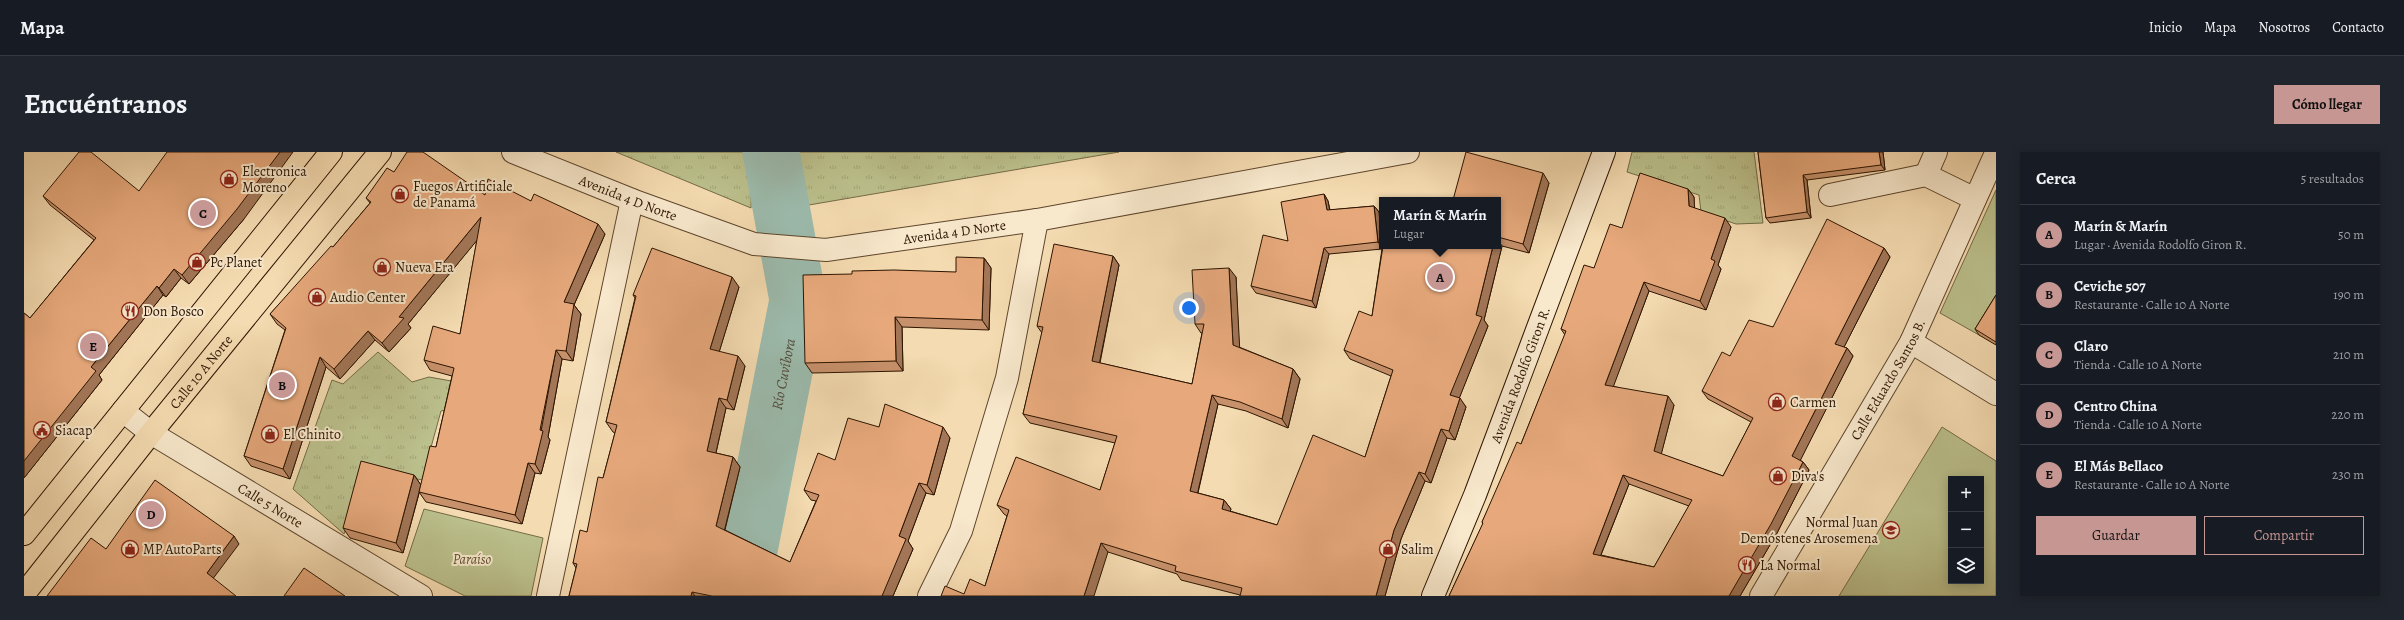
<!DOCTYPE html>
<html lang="es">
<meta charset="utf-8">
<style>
:root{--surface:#171b24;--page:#20242c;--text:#f1f3f6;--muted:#9ea1a6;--line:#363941;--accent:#c59692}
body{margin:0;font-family:Alegreya,serif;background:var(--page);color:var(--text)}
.controls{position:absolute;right:12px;bottom:12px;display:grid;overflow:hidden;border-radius:0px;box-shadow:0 2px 10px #0003}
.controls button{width:36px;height:36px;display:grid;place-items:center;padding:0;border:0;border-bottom:1px solid var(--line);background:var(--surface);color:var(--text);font:20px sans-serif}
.you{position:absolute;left:1165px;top:156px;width:14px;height:14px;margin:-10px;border:3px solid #fff;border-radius:50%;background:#1a73e8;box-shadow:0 0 0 6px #1a73e833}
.badge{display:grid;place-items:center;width:26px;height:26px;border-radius:50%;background:var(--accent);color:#111;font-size:13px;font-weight:700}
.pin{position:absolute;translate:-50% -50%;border:2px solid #fff;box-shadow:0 1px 4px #0006}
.popup{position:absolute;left:1355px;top:45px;width:122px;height:52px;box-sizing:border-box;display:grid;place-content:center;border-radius:0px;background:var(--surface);filter:drop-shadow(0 1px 3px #0005);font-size:13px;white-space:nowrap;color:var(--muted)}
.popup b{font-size:15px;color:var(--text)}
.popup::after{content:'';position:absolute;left:50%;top:100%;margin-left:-8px;border:8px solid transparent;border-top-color:var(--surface)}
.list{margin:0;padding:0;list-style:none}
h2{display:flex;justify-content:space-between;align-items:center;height:52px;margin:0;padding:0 16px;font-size:17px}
h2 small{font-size:13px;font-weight:400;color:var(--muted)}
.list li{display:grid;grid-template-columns:26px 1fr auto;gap:12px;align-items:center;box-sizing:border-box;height:60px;padding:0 16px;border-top:1px solid var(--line)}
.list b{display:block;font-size:15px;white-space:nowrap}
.list p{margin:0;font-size:13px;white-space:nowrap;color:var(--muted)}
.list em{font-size:13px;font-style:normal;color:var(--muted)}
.actions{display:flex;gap:8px;padding:12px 16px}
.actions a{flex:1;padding:9px 0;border:1px solid var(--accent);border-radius:0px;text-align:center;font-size:14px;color:var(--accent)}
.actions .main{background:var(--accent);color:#111}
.icon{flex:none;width:22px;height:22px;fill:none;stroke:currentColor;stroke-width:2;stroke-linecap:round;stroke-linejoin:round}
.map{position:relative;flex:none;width:1972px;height:444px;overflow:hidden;border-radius:0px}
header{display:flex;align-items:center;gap:24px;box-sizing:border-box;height:56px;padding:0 20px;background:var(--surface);border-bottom:1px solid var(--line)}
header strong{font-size:19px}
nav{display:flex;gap:22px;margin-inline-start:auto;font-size:14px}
.intro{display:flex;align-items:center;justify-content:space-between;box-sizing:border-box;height:96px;padding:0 24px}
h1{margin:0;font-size:28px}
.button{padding:10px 18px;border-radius:0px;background:var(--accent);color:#111;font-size:14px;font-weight:700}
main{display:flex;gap:24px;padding:0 24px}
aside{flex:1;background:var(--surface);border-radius:0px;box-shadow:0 2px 10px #0003}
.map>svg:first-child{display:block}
.grass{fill:url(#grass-tufts);stroke:#746a46}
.green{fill:#bbc08c;stroke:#746a46;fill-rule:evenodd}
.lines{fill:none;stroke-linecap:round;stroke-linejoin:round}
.river{stroke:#9cbbad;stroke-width:57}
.street-casing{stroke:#5e462c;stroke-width:24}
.secondary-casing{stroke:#2c1400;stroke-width:24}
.primary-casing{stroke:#2c1400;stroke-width:24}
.street{stroke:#f8e8cc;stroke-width:22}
.secondary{stroke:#f8e8cc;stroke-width:22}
.primary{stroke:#f5dbb1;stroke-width:22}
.wall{fill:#c7916b;stroke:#2c1400;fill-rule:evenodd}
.shaded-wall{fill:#a27657;stroke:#2c1400}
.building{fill:#e7a97c;stroke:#2c1400;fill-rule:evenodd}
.labels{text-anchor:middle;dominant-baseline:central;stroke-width:4;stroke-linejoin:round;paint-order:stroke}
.poi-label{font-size:14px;fill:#2c1400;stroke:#f8e8cc;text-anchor:start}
.street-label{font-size:14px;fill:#2c1400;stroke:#f8e8cc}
.park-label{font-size:14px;font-style:italic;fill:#5e5031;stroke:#f8e8cc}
.water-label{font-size:15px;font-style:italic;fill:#534e3d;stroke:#f8e8cc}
</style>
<header>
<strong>Mapa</strong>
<nav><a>Inicio</a><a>Mapa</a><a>Nosotros</a><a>Contacto</a></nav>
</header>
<div class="intro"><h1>Encuéntranos</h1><a class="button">Cómo llegar</a></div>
<main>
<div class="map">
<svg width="1972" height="444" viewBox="0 0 1972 444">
<defs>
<pattern id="grass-tufts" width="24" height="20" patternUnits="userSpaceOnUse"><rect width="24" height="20" fill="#bbc08c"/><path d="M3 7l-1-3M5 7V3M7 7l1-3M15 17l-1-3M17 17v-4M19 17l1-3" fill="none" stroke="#a1a477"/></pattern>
</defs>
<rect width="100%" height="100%" fill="#f5dbb1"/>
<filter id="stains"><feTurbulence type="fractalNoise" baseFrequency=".005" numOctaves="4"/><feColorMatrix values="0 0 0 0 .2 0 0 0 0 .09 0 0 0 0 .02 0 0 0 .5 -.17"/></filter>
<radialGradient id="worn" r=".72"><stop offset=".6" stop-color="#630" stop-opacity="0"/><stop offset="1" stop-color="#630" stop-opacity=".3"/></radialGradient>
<g class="grass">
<polygon points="592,0 728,0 727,56"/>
<polygon points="771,0 1095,0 779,54"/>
<polygon points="1608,0 1730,0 1739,71 1712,72 1677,60 1675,43 1603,20"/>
<polygon points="354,200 388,230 405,225 433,230 425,257 417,259 398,328 342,314 320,382 269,337 308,228 319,232"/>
</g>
<g class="green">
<polygon points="1972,38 1972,155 1955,183 1916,161"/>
<path d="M1918 275 1972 309V444H1815ZM1927 327H1957V429H1927Z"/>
<polygon points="400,357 519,386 507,444 441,444 381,414"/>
</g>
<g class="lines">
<path class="river" id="s1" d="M716 444 774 148 747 0"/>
<g class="street-casing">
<g id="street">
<path id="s2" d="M489 0 608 48 730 92 802 98 1013 68 1384 0"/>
<polyline points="1902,23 1912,0"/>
<polyline points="1806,43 1902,23 1951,47"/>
<polyline points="1887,190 1972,242"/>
<path id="s3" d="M99 259 127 281 397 444"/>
<polyline points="524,444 608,48"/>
<polyline points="905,444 937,379 983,226 1013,68"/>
<path id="s4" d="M1737 444 1887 190 1972 1"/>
</g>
</g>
<g class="secondary-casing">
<g id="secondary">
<path id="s5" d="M1409 444 1451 343 1580 0"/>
</g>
</g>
<g class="primary-casing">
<g id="primary">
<polyline points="0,382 307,0"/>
<path id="s6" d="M0 442 127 281 356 0"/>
</g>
</g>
<use href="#street" class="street"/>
<use href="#secondary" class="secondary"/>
<use href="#primary" class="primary"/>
</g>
<g class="wall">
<polygon points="1734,0 1859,0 1861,18 1783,28 1787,66 1746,71 1742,66"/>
<polygon points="370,20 461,43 507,49 581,82 550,153 557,162 549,209 538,207 524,285 526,288 517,322 511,321 498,372 402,350 395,340 396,338 379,401 326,386 319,376 390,323 397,333 412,295 428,224 406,218 400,208 436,182 453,88 384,172 387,176 365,200 351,188 316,227 302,215 266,327 227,314 220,304 261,178 253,172 246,162 309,95 346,51 342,46"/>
<polygon points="1525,31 1505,101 1478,94 1460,168 1464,174 1435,246 1442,255 1431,288 1423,286 1407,331 1401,329 1377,387 1361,444 1216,444 1216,443 1157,428 1153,422 1084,400 940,442 961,434 983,364 980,362 973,353 1076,338 1091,291 1006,271 999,262 1018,181 1013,174 1089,104 1095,113 1076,211 1168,232 1178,181 1177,181 1171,172 1212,125 1215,195 1269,217 1276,227 1264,276 1222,259 1194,252 1174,341 1200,348 1207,357 1206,359 1253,373 1341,305 1367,224 1326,207 1320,198 1348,164 1358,97 1305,102 1292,156 1232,141 1227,134 1264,89 1300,42 1304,49 1306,58 1350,54 1355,60 1359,95 1474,94 1474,48"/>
<path d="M1664 37 1670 45V56L1707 75 1694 113 1697 117 1682 158 1625 139 1589 234 1650 253 1637 302 1699 324 1727 270 1684 247 1678 239 1706 204 1749 175 1860 96 1866 105 1820 195 1823 196 1829 204 1776 308 1779 310 1785 318 1753 381 1716 444H1425L1459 372 1458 370 1497 292 1541 183 1537 177 1570 116 1598 76ZM1605 332 1665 354 1630 415 1577 403Z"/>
<polygon points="115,39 220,67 165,132 157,126 142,145 139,143 75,223 78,228 0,326 0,161 6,166 70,88 26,53 19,44"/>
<polygon points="960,106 967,116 965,178 878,175 879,219 788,221 781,211 932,120"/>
<polygon points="715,135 695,200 721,214 710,258 702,256 692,301 709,305 716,315 701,378 766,410 792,349 787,348 780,338 811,308 855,275 926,286 910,343 902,341 884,389 889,397 869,444 545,444 552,416 549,411 563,380 579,326 591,281 589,280 582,270 611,146 609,143"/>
<polygon points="1972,143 1972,193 1955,183 1951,177"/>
</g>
<g class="shaded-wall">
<polygon points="256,0 269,0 220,67 165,132 158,123"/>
<polygon points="1855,0 1859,0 1861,18 1857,13"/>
<polygon points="1519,21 1525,31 1505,101 1499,92"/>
<polygon points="1779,23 1783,28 1787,66 1783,60"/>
<polygon points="1664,37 1670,45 1671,63 1665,54"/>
<polygon points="1300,42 1304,49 1307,65 1303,58"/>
<polygon points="1350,54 1355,60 1358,94 1359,94 1359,97 1354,90"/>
<polygon points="457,65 464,75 384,172 387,176 365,200 358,191 375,165"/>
<polygon points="1701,66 1707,75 1694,113 1697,117 1682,158 1676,149 1687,107"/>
<polygon points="574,72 581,82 550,153 557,162 549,209 542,199 540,150"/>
<polygon points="1474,88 1478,94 1460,168 1464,174 1433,252 1426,243 1452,163 1469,94 1474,94"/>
<polygon points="1300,96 1305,102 1292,156 1288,149"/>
<polygon points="1860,96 1866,105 1817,201 1811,192"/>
<polygon points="1089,104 1095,113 1074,218 1068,209"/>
<polygon points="960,106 967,116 965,178 958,168"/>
<polygon points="1205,116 1212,125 1216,202 1209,193"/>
<polygon points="150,117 157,126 142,145 135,136"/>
<polygon points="708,125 715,135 693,207 686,197"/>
<polygon points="1620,130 1625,139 1587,241 1581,233"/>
<polygon points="133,134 139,143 75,223 78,228 0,326 0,309 67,215"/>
<polygon points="871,165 878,175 879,219 872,209"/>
<polygon points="344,179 351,188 316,227 310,217"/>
<polygon points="1823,196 1829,204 1774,313 1768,304"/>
<polygon points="532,198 538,207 524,285 526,288 517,322 511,312"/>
<polygon points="714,204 721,214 710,258 703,248"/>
<polygon points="296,205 302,215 266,327 259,317"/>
<polygon points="1269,217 1276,227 1264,276 1258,267"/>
<polygon points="1188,243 1194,252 1172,348 1166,339"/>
<polygon points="1644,244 1650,253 1636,307 1630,299"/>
<polygon points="695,246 702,256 690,309 683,299"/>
<polygon points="1436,246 1442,255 1431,288 1425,279"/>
<polygon points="919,275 926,286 910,343 903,333"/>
<polygon points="1417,277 1423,286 1407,331 1401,322"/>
<polygon points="709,305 716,315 699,384 692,374"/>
<polygon points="1779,310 1785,318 1753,381 1716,444 1705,444"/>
<polygon points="504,311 511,321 498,372 491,363"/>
<polygon points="1395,320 1401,329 1377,387 1361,444 1352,444 1370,378"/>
<polygon points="390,323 397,333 379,401 372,391"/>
<polygon points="1599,323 1605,332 1574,410 1569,402"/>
<polygon points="895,331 902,341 884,389 889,397 869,444 858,444 875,384"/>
<polygon points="1200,348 1207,357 1204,366 1198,357"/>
<polygon points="210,384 215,392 188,428 183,421"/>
<polygon points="1077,391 1084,400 1070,444 1060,444"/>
<polygon points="668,440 671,444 667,444"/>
</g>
<g class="building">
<polygon points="55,0 67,0 115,39 143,0 256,0 213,57 158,123 150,117 135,136 133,134 67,215 72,219 0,309 0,161 6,166 72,86 19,44"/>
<polygon points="383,0 399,0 461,43 464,27 507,49 510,42 574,72 540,150 550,152 542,199 532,198 516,278 519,279 511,312 504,311 491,363 395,340 406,294 412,295 430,216 400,208 409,174 436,182 457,65 375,165 380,166 358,191 344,179 310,217 296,205 259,317 220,304 262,176 246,162 307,94 309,95 347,50 342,46 363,16 370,20"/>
<polygon points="1442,0 1519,21 1499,92 1474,85 1474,48 1429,48"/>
<polygon points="1734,0 1855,0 1857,13 1779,23 1783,60 1742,66"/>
<path d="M1616 21 1664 37 1665 54 1701 66 1687 107 1691 109 1676 149 1620 130 1581 233 1644 244 1630 299 1699 324 1729 266 1678 239 1698 200 1706 204 1725 168 1749 175 1803 67 1860 96 1811 192 1823 196 1768 304 1779 310 1747 372 1705 444H1425L1459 371 1458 370 1493 290 1497 292 1542 179 1537 177 1560 113 1570 116 1586 72 1598 76ZM1599 323 1668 348 1630 415 1569 402Z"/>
<polygon points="1300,42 1303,58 1350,54 1354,90 1300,96 1288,149 1227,134 1239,83 1264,89 1257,50"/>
<polygon points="1030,92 1089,104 1068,209 1168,232 1180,172 1171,172 1168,118 1205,116 1209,193 1269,217 1258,267 1216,250 1188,243 1166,339 1200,348 1198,357 1253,373 1289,283 1341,305 1369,218 1320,198 1335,159 1348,164 1359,94 1469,94 1452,163 1458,165 1426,243 1436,246 1425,279 1417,277 1401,322 1395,320 1370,378 1352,444 1216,444 1218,436 1151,419 1152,414 1077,391 1060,444 917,444 921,434 940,442 946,427 961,434 985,358 973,353 992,305 1076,338 1093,284 999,262 1019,175 1013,174"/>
<polygon points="628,96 708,125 686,197 714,204 703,248 695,246 683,299 709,305 692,374 766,410 795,343 780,338 794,301 811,308 824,266 855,275 861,252 919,275 903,333 895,331 875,384 882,387 858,444 688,444 668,440 667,444 545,444 553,412 549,411 556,378 563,380 574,325 579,326 593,273 582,270 612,144 609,143"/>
<polygon points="932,105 960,106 958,168 871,165 872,209 781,211 779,123 828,122 828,119 870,118 932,120"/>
<polygon points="1972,143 1972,190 1951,177"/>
<polygon points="337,309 390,323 372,391 319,376"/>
<polygon points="131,328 210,384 183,421 212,444 23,444 67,386 82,397"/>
<polygon points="280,416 321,444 260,444"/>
</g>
<defs>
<g id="shop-ring" transform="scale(0.9)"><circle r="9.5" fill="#f8e8cc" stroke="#8f2418" stroke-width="1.5"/><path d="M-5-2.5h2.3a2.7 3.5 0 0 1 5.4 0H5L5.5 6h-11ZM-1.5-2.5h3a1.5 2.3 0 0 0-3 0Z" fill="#8f2418"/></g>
<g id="restaurant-ring" transform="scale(0.9)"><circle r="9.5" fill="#f8e8cc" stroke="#8f2418" stroke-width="1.5"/><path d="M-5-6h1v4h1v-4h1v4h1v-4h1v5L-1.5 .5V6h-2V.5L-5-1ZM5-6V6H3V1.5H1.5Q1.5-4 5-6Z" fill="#8f2418"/></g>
<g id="civic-ring" transform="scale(0.9)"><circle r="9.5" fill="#f8e8cc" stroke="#8f2418" stroke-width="1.5"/><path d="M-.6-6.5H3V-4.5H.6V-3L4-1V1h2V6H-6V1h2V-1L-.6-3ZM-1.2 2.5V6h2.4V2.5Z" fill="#8f2418"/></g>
<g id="school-ring" transform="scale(0.9)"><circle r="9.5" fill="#f8e8cc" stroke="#8f2418" stroke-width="1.5"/><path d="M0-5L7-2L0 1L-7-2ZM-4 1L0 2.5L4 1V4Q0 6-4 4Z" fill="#8f2418"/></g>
</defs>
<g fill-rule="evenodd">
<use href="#shop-ring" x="205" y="27"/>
<use href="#shop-ring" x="376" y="42"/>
<use href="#shop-ring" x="173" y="110"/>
<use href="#shop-ring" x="358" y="115"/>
<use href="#shop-ring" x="293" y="145"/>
<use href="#restaurant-ring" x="106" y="159"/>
<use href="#shop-ring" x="1753" y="250"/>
<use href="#civic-ring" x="18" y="278"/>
<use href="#shop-ring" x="246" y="282"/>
<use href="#shop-ring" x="1754" y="324"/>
<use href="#school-ring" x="1867" y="378"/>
<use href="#shop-ring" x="106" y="397"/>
<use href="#shop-ring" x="1364" y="397"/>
<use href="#restaurant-ring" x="1723" y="413"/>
</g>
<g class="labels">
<g class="poi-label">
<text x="218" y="19">Electronica<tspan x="218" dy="16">Moreno</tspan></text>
<text x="389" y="34">Fuegos Artificiale<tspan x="389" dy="16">de Panamá</tspan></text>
<text x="186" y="110">Pc Planet</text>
<text x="371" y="115">Nueva Era</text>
<text x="306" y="145">Audio Center</text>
<text x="119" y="159">Don Bosco</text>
<text x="1766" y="250">Carmen</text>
<text x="31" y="278">Siacap</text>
<text x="259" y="282">El Chinito</text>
<text x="1767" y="324">Diva's</text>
<text x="1854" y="370" text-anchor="end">Normal Juan<tspan x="1854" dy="16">Demóstenes Arosemena</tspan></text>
<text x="119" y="397">MP AutoParts</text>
<text x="1377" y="397">Salim</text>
<text x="1736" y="413">La Normal</text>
</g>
<g class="street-label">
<text stroke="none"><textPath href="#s2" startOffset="124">Avenida 4 D Norte</textPath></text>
<text stroke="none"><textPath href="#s2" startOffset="460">Avenida 4 D Norte</textPath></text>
<text stroke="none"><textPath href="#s6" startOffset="284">Calle 10 A Norte</textPath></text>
<text stroke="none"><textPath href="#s5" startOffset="238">Avenida Rodolfo Giron R.</textPath></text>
<text stroke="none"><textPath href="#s4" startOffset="251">Calle Eduardo Santos B.</textPath></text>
<text stroke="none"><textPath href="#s3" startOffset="175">Calle 5 Norte</textPath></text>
</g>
<g class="park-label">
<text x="448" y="407">Paraíso</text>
</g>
<g class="water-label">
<text stroke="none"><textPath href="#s1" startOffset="226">Río Cuvíbora</textPath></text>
</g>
</g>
<rect width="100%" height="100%" filter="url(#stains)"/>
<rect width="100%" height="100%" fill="url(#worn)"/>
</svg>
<div class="controls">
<button>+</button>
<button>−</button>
<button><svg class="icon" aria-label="layers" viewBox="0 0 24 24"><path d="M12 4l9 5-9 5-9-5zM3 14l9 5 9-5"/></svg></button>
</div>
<div class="you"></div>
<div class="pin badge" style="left:1416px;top:125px">A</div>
<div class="popup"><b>Marín &amp; Marín</b>Lugar</div>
<div class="pin badge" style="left:258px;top:233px">B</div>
<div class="pin badge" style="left:179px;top:61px">C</div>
<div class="pin badge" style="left:127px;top:362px">D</div>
<div class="pin badge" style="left:69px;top:194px">E</div>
</div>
<aside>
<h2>Cerca<small>5 resultados</small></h2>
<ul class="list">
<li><span class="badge">A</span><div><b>Marín &amp; Marín</b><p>Lugar · Avenida Rodolfo Giron R.</p></div><em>50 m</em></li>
<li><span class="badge">B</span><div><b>Ceviche 507</b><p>Restaurante · Calle 10 A Norte</p></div><em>190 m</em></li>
<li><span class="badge">C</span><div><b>Claro</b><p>Tienda · Calle 10 A Norte</p></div><em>210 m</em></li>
<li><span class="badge">D</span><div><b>Centro China</b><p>Tienda · Calle 10 A Norte</p></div><em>220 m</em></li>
<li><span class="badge">E</span><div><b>El Más Bellaco</b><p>Restaurante · Calle 10 A Norte</p></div><em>230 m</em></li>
</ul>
<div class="actions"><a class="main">Guardar</a><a>Compartir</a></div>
</aside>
</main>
